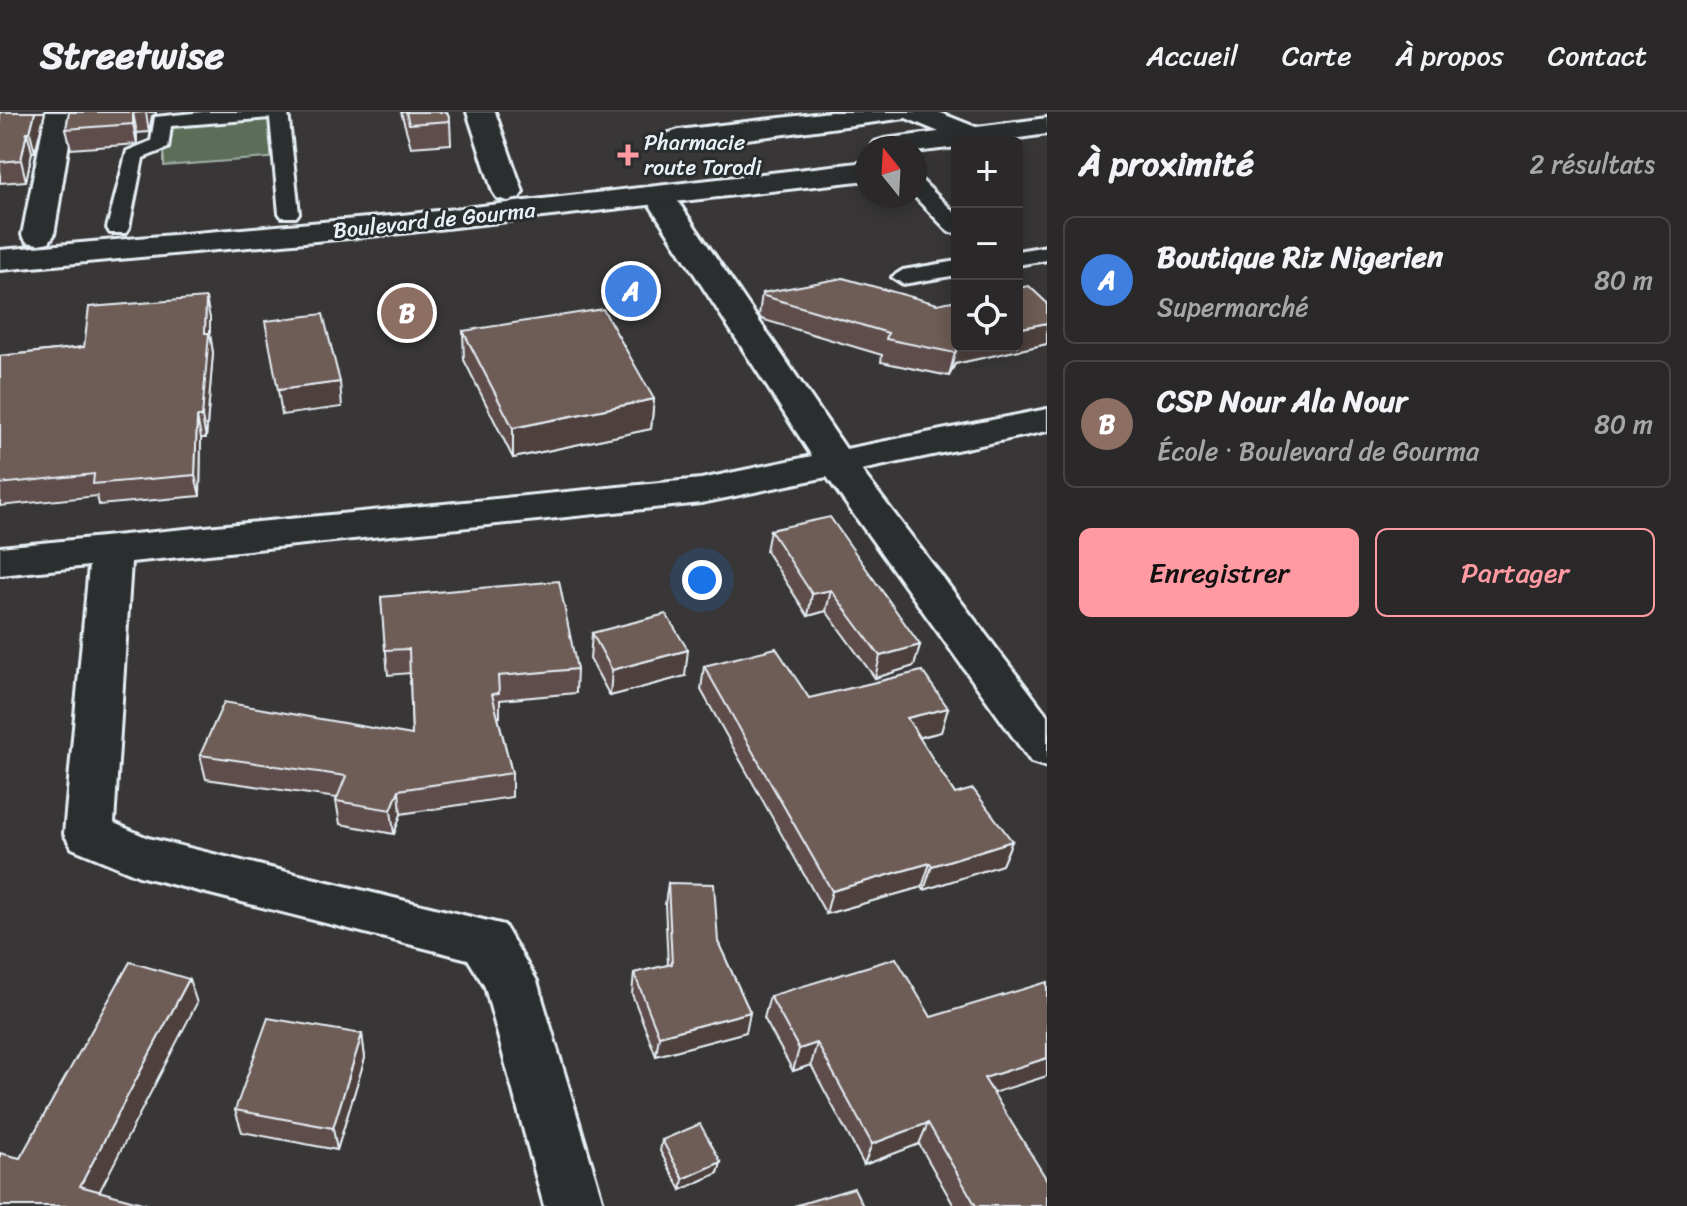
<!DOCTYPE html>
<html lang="fr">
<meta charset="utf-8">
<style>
:root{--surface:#2a2828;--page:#323030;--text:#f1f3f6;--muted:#a5a6a8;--line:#464445;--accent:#ff9aa2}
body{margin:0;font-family:Sriracha,sans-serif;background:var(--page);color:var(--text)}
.controls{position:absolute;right:24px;top:24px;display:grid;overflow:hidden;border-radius:12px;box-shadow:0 4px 20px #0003}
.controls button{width:72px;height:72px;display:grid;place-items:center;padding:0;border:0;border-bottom:2px solid var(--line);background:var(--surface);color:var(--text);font:40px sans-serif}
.compass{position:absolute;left:855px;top:24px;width:72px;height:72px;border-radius:50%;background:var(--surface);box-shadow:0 4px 20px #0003;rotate:342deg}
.you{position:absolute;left:702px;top:468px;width:28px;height:28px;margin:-20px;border:6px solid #fff;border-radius:50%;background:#1a73e8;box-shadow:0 0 0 12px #1a73e833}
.badge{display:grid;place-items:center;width:52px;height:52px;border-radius:50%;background:var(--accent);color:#fff;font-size:26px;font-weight:700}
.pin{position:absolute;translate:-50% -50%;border:4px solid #fff;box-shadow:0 2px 8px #0006}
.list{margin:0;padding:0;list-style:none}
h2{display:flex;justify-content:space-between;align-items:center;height:104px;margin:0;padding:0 32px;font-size:34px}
h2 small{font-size:26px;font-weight:400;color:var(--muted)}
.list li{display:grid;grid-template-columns:52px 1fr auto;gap:24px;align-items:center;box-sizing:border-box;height:128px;margin:0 16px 16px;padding:0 16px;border:2px solid var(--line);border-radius:12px}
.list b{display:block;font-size:30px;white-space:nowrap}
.list p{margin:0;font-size:26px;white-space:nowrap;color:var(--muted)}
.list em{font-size:26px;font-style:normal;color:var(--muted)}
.actions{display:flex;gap:16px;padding:24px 32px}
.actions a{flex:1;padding:18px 0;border:2px solid var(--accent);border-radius:12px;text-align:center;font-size:28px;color:var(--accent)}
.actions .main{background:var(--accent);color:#111}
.icon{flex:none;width:44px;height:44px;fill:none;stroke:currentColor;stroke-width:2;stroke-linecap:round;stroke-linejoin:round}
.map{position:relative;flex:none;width:1047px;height:1094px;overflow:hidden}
header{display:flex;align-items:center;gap:48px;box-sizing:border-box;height:112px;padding:0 40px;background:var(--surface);border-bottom:2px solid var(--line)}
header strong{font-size:38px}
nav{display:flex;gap:44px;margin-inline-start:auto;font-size:28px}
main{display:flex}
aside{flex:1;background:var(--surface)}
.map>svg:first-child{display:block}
.green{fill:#5b6e58;stroke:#a2b0a8;stroke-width:2}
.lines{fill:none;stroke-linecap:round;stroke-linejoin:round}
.lane-casing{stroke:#e8f1f8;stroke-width:6}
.street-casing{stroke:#e8f1f8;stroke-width:6}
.highway-casing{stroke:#e8f1f8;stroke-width:6}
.lane{fill:#2a2d2e;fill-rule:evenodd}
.street{fill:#2a2d2e;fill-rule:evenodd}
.highway{fill:#2a2d2e;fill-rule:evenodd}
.wall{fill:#5f4e4b;stroke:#e8f1f8;stroke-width:2}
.shaded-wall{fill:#4d403d;stroke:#e8f1f8;stroke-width:2}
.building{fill:#6e5b57;stroke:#e8f1f8;stroke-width:2}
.poi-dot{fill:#ff9aa2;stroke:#2a2d2e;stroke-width:3}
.labels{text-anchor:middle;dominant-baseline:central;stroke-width:6;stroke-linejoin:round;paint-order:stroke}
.far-poi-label{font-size:22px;fill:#e8f1f8;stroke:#2a2d2e;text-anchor:start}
.far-street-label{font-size:22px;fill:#e8f1f8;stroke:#2a2d2e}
</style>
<header>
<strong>Streetwise</strong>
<nav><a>Accueil</a><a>Carte</a><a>À propos</a><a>Contact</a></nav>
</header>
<main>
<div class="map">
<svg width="1047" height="1094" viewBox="0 0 1047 1094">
<rect width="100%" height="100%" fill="#383636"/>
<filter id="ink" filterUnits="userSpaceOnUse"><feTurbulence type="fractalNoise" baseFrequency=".0125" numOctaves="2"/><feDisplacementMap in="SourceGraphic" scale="16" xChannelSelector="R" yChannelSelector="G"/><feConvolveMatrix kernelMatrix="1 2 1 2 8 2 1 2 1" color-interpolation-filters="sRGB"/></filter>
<g filter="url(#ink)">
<polygon class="green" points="276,3 281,45 164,54 164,11"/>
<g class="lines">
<g class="lane-casing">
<g id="lane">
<polygon points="203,0 288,0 299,101 296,105 282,105 279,101 270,6 171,14 168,36 143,46 129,116 126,121 110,121 107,116 127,39 151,29 155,5"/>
<polygon points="915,67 922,69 957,103 957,121 949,120 914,84"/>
<polygon points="1047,134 1047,148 1017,153 1017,139"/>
<polygon points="957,149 957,163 903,172 892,165 903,158"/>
</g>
</g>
<g class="street-casing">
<g id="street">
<polygon points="46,0 74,0 54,123 49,130 38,132 27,130 22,123"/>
<polygon points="467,0 495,0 523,80 519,86 508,89 497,86 493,80"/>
<polygon points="830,0 938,0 983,18 987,24 983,30 963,30 906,6 679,36 669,33 665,27 669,21 679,18"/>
<polygon points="659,75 670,78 846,337 1047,297 1047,319 861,358 1047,603 1047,655 1031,650 827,365 701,391 131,450 114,711 148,726 504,813 537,869 604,1094 544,1094 485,875 468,847 139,764 72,736 64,722 89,454 0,463 0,435 701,367 812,344 644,84 648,78"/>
</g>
</g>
<g class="highway-casing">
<g id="highway">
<polygon points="1047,6 1047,22 992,30 957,30 957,35 915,40 915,36 870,36 874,30 884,27"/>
<polygon points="867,50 867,68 402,121 0,158 0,138 402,103"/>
</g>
</g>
<use href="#lane" class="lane"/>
<use href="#street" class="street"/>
<use href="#highway" class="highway"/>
</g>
<g class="wall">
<polygon points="0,0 45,0 35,40 32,40 26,69 0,71"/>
<polygon points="69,0 156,0 156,2 152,4 149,20 137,21 137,32 71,37 66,17"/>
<polygon points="401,0 447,0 450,9 451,32 411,35"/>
<polygon points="762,181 937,192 1047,191 1047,232 955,252 949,264 881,250 882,243 761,207 759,203"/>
<polygon points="210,206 210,222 213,241 206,326 201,326 200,384 99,393 97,384 0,394 0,244 84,235"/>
<polygon points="463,219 654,287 651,317 513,346 464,248"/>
<polygon points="770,418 920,533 914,554 875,566 826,499 808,504 766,439"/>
<polygon points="381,485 577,557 576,581 500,588 500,605 498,605 512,661 512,685 401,702 394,722 340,712 336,689 337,686 206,667 200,643 412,623 410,561 388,563"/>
<polygon points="592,521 685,564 610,584 590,547"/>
<polygon points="704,554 809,586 948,596 941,620 919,626 955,682 1012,729 1002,753 924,778 922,775 826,802 701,578"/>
<polygon points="668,771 718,830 750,900 746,920 656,944 632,882 634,861 668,853 665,792"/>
<polygon points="770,884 931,905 993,981 1047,1094 954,1094 919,1032 864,1053 811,953 793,959 764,906"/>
<polygon points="362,922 365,946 337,1038 242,1020 235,998"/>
<polygon points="662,1028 721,1050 718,1061 681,1078 660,1039"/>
</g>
<g class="shaded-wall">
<polygon points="35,0 45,0 35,40 30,20"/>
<polygon points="146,0 156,0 156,2 152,4 149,20"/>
<polygon points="133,1 137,21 137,32 133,12"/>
<polygon points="27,20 32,40 26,69 21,48"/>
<polygon points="206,186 210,206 210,222 213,241 206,326 202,305"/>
<polygon points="1047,211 1047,232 955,252 949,264 955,241 959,234 1017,234 1017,217"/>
<polygon points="340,270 342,295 282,303 278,278"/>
<polygon points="654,287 651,317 513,346 513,316"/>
<polygon points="197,305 201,326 200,384 195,363"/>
<polygon points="831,478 826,499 808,504 812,482"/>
<polygon points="920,533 914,554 875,566 880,544"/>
<polygon points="688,538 685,564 610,584 612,558"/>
<polygon points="948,596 941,620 900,630 907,606"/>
<polygon points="399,678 401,702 394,722 391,698"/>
<polygon points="1012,729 1002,753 924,778 932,754"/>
<polygon points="930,751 922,775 826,802 832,779"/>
<polygon points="189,867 197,891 92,1094 80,1074"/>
<polygon points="750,900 746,920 656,944 659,924"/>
<polygon points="362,922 365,946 337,1038 333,1016"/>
<polygon points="817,931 811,953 793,959 799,937"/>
<polygon points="1047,946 1047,964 974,987 984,966"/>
<polygon points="928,1011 919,1032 864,1053 872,1032"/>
<polygon points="721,1050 718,1061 681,1078 683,1067"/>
</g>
<g class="building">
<polygon points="0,0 35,0 30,20 27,20 21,48 0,50"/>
<polygon points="69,0 146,0 133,1 133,12 66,17"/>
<polygon points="406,0 447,0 450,9 409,12"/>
<polygon points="843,166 937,192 957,188 957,234 959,234 955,241 886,227 888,221 764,184 762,181"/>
<polygon points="1029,174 1047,191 1047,211 1017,217 1017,176"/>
<polygon points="206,186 205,221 209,221 202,305 197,305 195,363 93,372 94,362 0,372 0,244 84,235 89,195"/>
<polygon points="603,197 654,287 513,316 463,219"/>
<polygon points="323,202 340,270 278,278 265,209"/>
<polygon points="830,405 920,533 880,544 831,478 812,482 770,418"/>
<polygon points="559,469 577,557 498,564 499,581 492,582 512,661 399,678 391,698 336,689 346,664 200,643 224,590 412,623 409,537 385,538 381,485"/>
<polygon points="666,502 688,538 612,558 592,521"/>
<polygon points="776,536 809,586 922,559 948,596 907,606 955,682 973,677 1012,729 932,754 930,751 832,779 704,554"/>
<polygon points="668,771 714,772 718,830 750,900 659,924 634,861 672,852"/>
<polygon points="896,846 931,905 1047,870 1047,946 984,966 1047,1068 1047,1094 976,1094 928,1011 872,1032 817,931 799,937 770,884"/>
<polygon points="130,850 189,867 80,1074 153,1094 0,1094 0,1041 20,1046"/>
<polygon points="268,906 362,922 333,1016 235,998"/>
<polygon points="700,1012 721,1050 683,1067 662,1028"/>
<polygon points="854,1076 863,1094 794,1094"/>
</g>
</g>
<path class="poi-dot" d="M624 31h8v8h8v8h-8v8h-8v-8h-8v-8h8z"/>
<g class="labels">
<g class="far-poi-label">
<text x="644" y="30">Pharmacie<tspan x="644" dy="25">route Torodi</tspan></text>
</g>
<g class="far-street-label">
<text transform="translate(434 108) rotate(-6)">Boulevard de Gourma</text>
</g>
</g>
</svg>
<div class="controls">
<button>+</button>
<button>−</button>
<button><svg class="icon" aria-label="locate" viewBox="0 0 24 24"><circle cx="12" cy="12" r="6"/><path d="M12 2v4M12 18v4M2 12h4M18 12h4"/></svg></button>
</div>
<svg class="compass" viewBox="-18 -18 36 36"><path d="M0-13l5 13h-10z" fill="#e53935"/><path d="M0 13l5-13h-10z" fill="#a5a6a8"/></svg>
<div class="you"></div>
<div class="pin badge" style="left:631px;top:179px;background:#3f7fe0">A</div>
<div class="pin badge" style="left:407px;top:201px;background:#8d6e63">B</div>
</div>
<aside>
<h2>À proximité<small>2 résultats</small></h2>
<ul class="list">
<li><span class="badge" style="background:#3f7fe0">A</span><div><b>Boutique Riz Nigerien</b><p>Supermarché</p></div><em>80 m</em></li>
<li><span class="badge" style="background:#8d6e63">B</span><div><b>CSP Nour Ala Nour</b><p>École · Boulevard de Gourma</p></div><em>80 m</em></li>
</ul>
<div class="actions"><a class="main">Enregistrer</a><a>Partager</a></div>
</aside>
</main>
